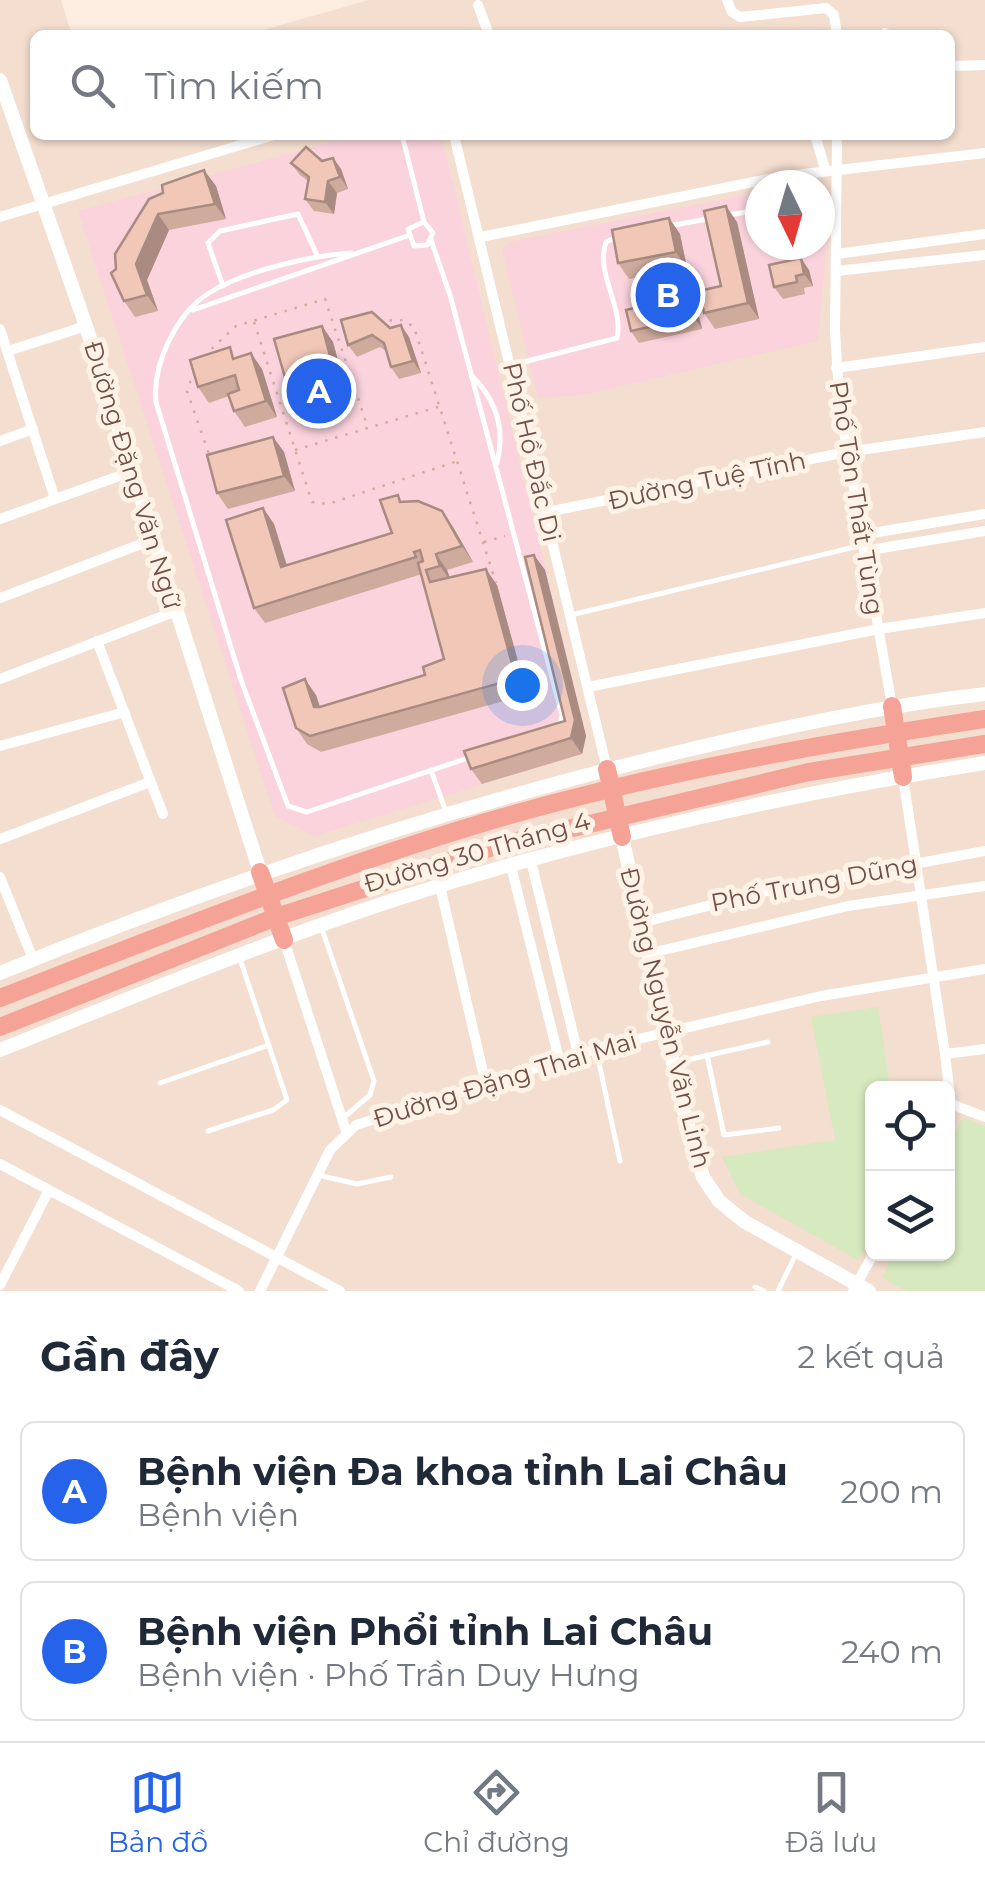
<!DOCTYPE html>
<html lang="vi">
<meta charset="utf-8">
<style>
:root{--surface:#fff;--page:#f6f6f7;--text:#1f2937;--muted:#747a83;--line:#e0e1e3;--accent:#2563eb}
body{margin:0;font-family:Montserrat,sans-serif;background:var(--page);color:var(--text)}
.controls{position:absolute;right:30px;bottom:30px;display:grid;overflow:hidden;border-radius:15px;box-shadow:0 2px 8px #0004}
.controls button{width:90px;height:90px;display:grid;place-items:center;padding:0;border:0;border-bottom:2px solid var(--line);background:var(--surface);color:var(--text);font:50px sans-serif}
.compass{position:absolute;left:745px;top:170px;width:90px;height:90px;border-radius:50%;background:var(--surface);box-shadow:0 2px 8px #0004;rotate:175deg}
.you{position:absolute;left:522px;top:685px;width:35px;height:35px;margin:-25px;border:8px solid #fff;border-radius:50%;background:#1a73e8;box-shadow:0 0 0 15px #1a73e833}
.badge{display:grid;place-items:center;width:65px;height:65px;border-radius:50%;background:var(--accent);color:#fff;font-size:32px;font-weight:700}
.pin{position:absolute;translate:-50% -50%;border:5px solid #fff;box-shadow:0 2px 10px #0006}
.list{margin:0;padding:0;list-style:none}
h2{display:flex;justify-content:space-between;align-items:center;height:130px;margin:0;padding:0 40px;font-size:42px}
h2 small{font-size:32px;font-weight:400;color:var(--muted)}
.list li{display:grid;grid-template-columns:65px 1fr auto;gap:30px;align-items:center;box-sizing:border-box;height:140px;margin:0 20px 20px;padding:0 20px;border:2px solid var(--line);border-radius:15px}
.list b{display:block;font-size:38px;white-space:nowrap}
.list p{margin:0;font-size:32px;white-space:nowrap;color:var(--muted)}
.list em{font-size:32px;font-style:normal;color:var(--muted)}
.icon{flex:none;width:55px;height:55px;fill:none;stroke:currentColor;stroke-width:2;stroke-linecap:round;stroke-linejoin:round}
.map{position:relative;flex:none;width:985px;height:1291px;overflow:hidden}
.search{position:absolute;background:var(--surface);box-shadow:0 2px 8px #0004;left:30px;right:30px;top:30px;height:110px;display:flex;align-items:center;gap:25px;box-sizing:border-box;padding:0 35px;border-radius:15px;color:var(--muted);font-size:38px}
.sheet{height:450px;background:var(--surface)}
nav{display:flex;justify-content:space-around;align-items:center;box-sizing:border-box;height:140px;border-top:2px solid var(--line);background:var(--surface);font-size:28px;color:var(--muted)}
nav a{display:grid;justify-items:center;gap:5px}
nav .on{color:var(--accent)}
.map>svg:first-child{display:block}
.residential{fill:#f3decf;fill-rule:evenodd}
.medical{fill:#fad3dd}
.green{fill:#d6e9bf}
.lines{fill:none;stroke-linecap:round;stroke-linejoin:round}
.path{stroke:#d5aa9c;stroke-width:2.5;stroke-dasharray:2.5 8;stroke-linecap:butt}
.lane{stroke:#fff;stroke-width:5}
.street{stroke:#fff;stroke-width:10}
.secondary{stroke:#fff;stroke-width:14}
.highway{stroke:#f6a397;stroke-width:18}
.wall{fill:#cfab9e}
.shaded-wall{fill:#a98b81}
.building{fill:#f1c7b8;stroke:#a98b81;stroke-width:2.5}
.labels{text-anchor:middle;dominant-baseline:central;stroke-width:10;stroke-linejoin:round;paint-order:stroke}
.street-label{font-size:25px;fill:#725148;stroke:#fff2e6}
</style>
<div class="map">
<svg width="985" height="1291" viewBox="0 0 985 1291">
<rect width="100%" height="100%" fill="#fcede0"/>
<path class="residential" d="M0 0H61L72 35H35V135H950V35H246L369 0H985V1291H0ZM760 185H820V245H760ZM872 1088H948V1254H872Z"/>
<g class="medical">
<polygon points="358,135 441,135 586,736 582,754 314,836 275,816 78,211"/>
<polygon points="760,192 760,245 820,245 820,217 829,215 818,341 582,395 538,398 502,249 514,241"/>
</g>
<g class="green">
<polygon points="878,1007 890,1088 872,1088 872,1239 858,1260 740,1194 722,1157 835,1140 811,1017"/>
<polygon points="967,1118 985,1127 985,1291 906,1291 883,1278 892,1254 948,1254 948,1147 961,1120"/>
</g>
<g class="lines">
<g class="path">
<polyline points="379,321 403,320 414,327 496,583"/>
<polyline points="254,322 312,502 328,504 458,461"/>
<polyline points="204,356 236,326 325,299 368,428"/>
<polyline points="194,371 187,391 210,457"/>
<polyline points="295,450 441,406"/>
<polyline points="484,542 505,536"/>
</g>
<g class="lane">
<polyline points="402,135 424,222 433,233 427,245 414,246 408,229 424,222"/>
<polyline points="728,215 760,210"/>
<polyline points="669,226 712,218"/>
<polyline points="431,240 450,295 562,715 560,723"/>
<polyline points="780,245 790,263"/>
<path d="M352 253C312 255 244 271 209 293 177 313 152 364 156 402L241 680 288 806 307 812 471 757"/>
<polyline points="223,286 208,243 220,231 298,214 317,255"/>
<polyline points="193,310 407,236"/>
<path d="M512 365 617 338C624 307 595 273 606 242L619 236"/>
<path d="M474 378C497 402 505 431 497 463"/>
<polyline points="571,615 863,545"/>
<polyline points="431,770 446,812"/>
<polyline points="322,929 374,1081 370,1095 342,1119"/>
<polyline points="596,1049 620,1161"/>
<polyline points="707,1055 724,1135 779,1128"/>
<polyline points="678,1062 768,1042"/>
<polyline points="160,1083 269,1045"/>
<polyline points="208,1131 273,1110 287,1100 240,959"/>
<polyline points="318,1175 357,1184 391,1177"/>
<polyline points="755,1287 764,1291"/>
<polyline points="778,1291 796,1254"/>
</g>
<g class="street">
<polyline points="727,0 732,12 740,17 826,8 834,15 837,35"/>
<polyline points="478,5 489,35"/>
<polyline points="885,35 885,33"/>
<polyline points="950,66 985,65"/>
<polyline points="454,135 607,769"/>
<polyline points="815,135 825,169"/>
<polyline points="837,135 835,331 840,409 892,706"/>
<polyline points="0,217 274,135"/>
<polyline points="481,237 778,177 985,153"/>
<polyline points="837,254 985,234"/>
<polyline points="836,271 985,255"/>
<polyline points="0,329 55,499"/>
<polyline points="8,351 86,326"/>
<polyline points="836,368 985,347"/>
<polyline points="0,441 33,429"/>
<polyline points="547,512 847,452 985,432"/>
<polyline points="0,519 133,471"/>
<polyline points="861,535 985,514"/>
<polyline points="864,551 985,531"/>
<polyline points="0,598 154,539"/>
<polyline points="97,641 163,814"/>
<polyline points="0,679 176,611"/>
<polyline points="588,687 879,629 985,613"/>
<polyline points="0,746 125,712"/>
<polyline points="903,777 945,1054 951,1104 948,1116"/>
<polyline points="0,839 150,782"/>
<polyline points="531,861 578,1054"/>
<polyline points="511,866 559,1059"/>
<polyline points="0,877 33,959"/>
<polyline points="440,886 485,1081"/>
<polyline points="644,922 767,891 985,851"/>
<polyline points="284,940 346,1131"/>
<polyline points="651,953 848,906 985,886"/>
<polyline points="945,1054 985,1049"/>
<polyline points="951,1104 985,1117"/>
<polyline points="0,1110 340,1291"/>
<polyline points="0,1164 239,1291"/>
<polyline points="0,1285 49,1190"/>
<polyline points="260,1291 330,1150 356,1125 596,1049 821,996 985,969"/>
<polyline points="853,1291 873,1254"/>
</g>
<g class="secondary">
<polyline points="0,80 86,326 260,872"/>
<polyline points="622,837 684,1111 703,1177 719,1201 745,1222 869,1291"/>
<path d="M0 973C222 882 445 808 679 752 780 728 881 706 985 694"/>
<path d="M0 1050C133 997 267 941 403 897 592 837 789 794 985 763"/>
</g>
<g class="highway">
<polyline points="892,706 903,777"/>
<polyline points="607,769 622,837"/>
<polyline points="260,872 284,940"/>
<path d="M0 998C160 936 321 871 486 822 648 774 819 744 985 719"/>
<polyline points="0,1027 276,917 496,846 809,772 985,744"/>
</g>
</g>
<g class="wall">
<polygon points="333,158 341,169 348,189 337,193 334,214 314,211 305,199 308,181 300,175 291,163 322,161"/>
<polygon points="216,186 226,219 169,230 147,280 158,311 135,317 124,301 116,269 149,199"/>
<polygon points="669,218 680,234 687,268 629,279 618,263"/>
<polygon points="737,222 759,319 715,329 704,313 721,286"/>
<polygon points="809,270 813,286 804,288 805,294 783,299 774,287"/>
<polygon points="689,296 697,308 702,329 639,343 631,331"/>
<polygon points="322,326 333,342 344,383 297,396 286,381"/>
<polygon points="390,328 409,337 421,373 399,379 391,367 386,351 380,347 357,357 348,345"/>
<polygon points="237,358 262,369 277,417 245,427 234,411 229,396 209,403 198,387"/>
<polygon points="273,437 284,452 295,491 228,509 217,493"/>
<polygon points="403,502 453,527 473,562 447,570 450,577 497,585 524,683 518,684 522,696 321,752 307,744 296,728 316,695 320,707 425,675 444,659 422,574 265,623 254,608 263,508 274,524 287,565 392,533"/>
<polygon points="534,555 545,570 586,736 582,754 482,784 471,769 565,721"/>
</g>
<g class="shaded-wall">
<polygon points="333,158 341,169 348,189 340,177"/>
<polygon points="204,170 216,186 226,219 215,204"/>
<polygon points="328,181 337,193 334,214 325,202"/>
<polygon points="726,206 737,222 759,319 748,303"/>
<polygon points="158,214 169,230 147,280 158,311 147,295 136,264"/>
<polygon points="669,218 680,234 687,268 676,252"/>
<polygon points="801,258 809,270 813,286 804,274"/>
<polygon points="689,296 697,308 702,329 694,317"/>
<polygon points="401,325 409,337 421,373 413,361"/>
<polygon points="322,326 333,342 344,383 333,367"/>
<polygon points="251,353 262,369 277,417 266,401"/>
<polygon points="273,437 284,452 295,491 284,476"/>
<polygon points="263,508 274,524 292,583 281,567"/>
<polygon points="442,511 453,527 473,562 462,546"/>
<polygon points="436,554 447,570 451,582 440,566"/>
<polygon points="534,555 545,570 586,736 582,754 571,738"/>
<polygon points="486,569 497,585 524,683 513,667"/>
<polygon points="507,669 518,684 522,696 511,680"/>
<polygon points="305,679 316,695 325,723 314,707"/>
</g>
<g class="building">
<polygon points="306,147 322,161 333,158 340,177 328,181 325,202 305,199 309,177 291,163"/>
<polygon points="204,170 215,204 158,214 136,264 147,295 124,301 111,273 116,269 115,254 149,199 163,193 162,185"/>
<polygon points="726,206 748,303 704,313 699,291 721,286 704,211"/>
<polygon points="669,218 676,252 618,263 612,230"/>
<polygon points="801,258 804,274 796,276 797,282 774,287 769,265"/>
<polygon points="689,296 694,317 631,331 626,310"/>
<polygon points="372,312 390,328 401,325 413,361 391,367 384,343 372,335 348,345 341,320"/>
<polygon points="322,326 333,367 286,381 274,339"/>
<polygon points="230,347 233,359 251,353 266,401 234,411 228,394 239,390 235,375 198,387 190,360"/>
<polygon points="273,437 284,476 217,493 207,455"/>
<polygon points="398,495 400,502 418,501 442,511 462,546 436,554 440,566 426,570 430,582 486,569 513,667 507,669 511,680 310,736 296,728 283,688 305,679 314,707 320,707 425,675 423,667 444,659 418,563 423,561 420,550 414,552 416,557 254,608 226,520 263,508 281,567 392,533 380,500"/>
<polygon points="534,555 575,720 571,738 471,769 464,751 565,721 525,557"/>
</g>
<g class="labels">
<g class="street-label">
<text transform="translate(532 452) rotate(77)">Phố Hồ Đắc Di</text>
<text transform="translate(133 475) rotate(73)">Đường Đặng Văn Ngữ</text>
<text transform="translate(707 480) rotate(-12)">Đường Tuệ Tĩnh</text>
<text transform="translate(857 498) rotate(81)">Phố Tôn Thất Tùng</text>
<text transform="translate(477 852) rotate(-16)">Đường 30 Tháng 4</text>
<text transform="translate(814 883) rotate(-11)">Phố Trung Dũng</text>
<text transform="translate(666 1018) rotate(76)">Đường Nguyễn Văn Linh</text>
<text transform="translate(505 1079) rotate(-17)">Đường Đặng Thai Mai</text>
</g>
</g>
</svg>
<div class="controls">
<button><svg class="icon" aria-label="locate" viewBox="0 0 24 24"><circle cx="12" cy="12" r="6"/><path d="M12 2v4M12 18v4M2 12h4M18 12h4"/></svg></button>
<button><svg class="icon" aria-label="layers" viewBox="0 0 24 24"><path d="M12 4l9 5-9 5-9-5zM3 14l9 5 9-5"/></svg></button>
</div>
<svg class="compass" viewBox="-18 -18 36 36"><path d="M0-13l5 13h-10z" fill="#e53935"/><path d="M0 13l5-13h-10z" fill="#747a83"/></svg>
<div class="you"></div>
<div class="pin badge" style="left:319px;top:391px">A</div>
<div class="pin badge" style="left:668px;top:295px">B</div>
<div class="search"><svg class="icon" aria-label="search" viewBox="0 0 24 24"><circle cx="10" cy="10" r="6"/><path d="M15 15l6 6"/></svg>Tìm kiếm</div>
</div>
<section class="sheet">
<h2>Gần đây<small>2 kết quả</small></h2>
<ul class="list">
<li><span class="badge">A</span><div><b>Bệnh viện Đa khoa tỉnh Lai Châu</b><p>Bệnh viện</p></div><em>200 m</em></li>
<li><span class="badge">B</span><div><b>Bệnh viện Phổi tỉnh Lai Châu</b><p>Bệnh viện · Phố Trần Duy Hưng</p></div><em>240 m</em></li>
</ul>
</section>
<nav>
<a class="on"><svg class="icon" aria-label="map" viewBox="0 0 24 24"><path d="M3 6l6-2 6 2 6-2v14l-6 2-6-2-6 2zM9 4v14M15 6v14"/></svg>Bản đồ</a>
<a><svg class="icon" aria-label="directions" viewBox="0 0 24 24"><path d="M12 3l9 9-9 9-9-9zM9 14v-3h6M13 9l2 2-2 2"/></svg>Chỉ đường</a>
<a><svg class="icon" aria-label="saved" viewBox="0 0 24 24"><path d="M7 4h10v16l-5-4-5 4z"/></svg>Đã lưu</a>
</nav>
